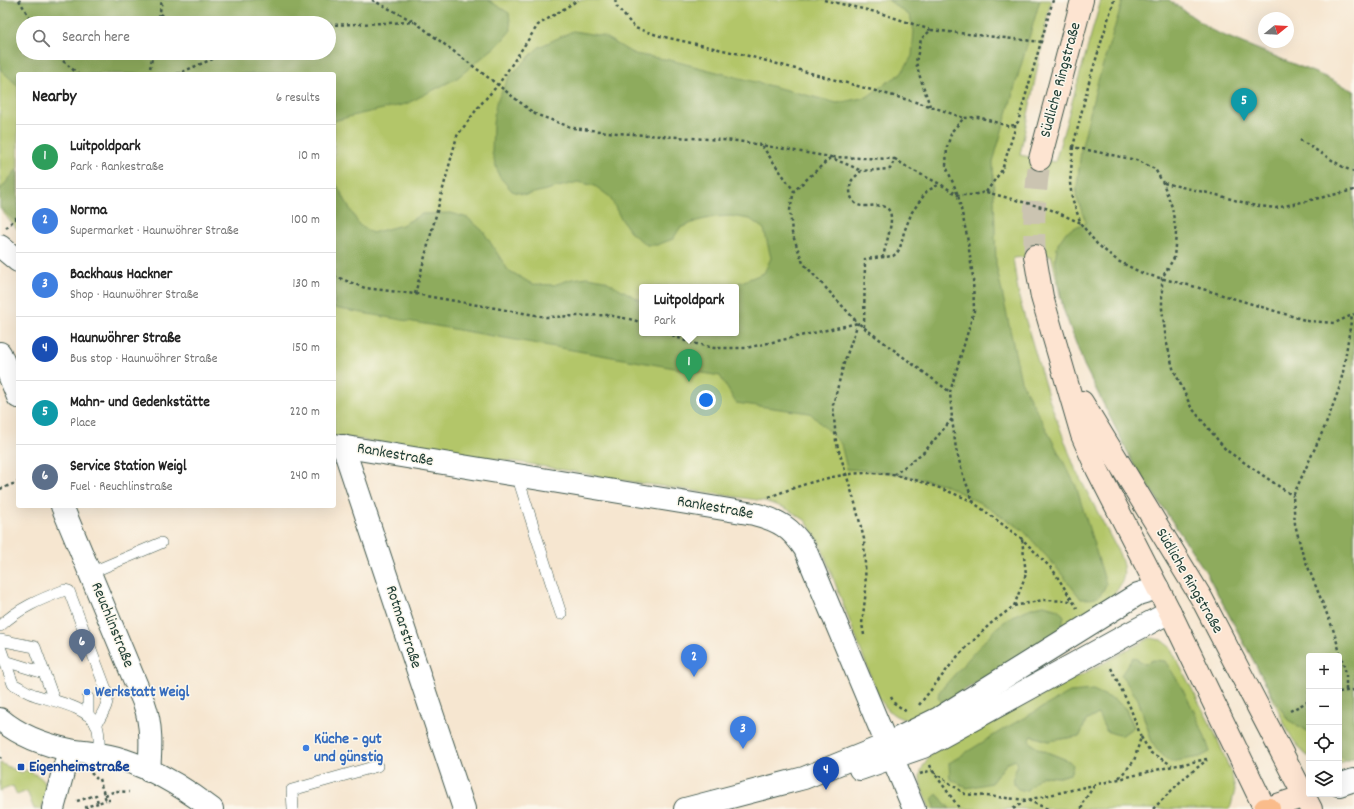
<!DOCTYPE html>
<meta charset="utf-8">
<style>
:root{--surface:#fff;--page:#f2f2f2;--text:#222;--muted:#767676;--line:#e0e0e0;--accent:#2563eb}
body{margin:0;font-family:Dekko,sans-serif;background:var(--page);color:var(--text)}
.controls{position:absolute;right:12px;bottom:12px;display:grid;overflow:hidden;border-radius:4px;box-shadow:0 4px 16px #0002}
.controls button{width:36px;height:36px;display:grid;place-items:center;padding:0;border:0;border-bottom:1px solid var(--line);background:var(--surface);color:var(--text);font:20px sans-serif}
.compass{position:absolute;left:1258px;top:12px;width:36px;height:36px;border-radius:50%;background:var(--surface);box-shadow:0 4px 16px #0002;rotate:72deg}
.you{position:absolute;left:706px;top:400px;width:14px;height:14px;margin:-10px;border:3px solid #fff;border-radius:50%;background:#1a73e8;box-shadow:0 0 0 6px #1a73e833}
.badge{display:grid;place-items:center;width:26px;height:26px;border-radius:50%;background:var(--accent);color:#fff;font-size:13px;font-weight:700}
.pin{position:absolute;translate:-50% -33px;filter:drop-shadow(0 1px 2px #0008)}
.pin::after{content:'';position:absolute;top:21px;width:14px;height:12px;background:inherit;clip-path:polygon(0 0,100% 0,50% 100%)}
.popup{position:absolute;left:639px;top:284px;width:100px;height:52px;box-sizing:border-box;display:grid;place-content:center;border-radius:4px;background:var(--surface);filter:drop-shadow(0 1px 3px #0005);font-size:13px;white-space:nowrap;color:var(--muted)}
.popup b{font-size:15px;color:var(--text)}
.popup::after{content:'';position:absolute;left:50%;top:100%;margin-left:-8px;border:8px solid transparent;border-top-color:var(--surface)}
.list{margin:0;padding:0;list-style:none}
h2{display:flex;justify-content:space-between;align-items:center;height:52px;margin:0;padding:0 16px;font-size:17px}
h2 small{font-size:13px;font-weight:400;color:var(--muted)}
.list li{display:grid;grid-template-columns:26px 1fr auto;gap:12px;align-items:center;box-sizing:border-box;height:64px;padding:0 16px;border-top:1px solid var(--line)}
.list b{display:block;font-size:15px;white-space:nowrap}
.list p{margin:0;font-size:13px;white-space:nowrap;color:var(--muted)}
.list em{font-size:13px;font-style:normal;color:var(--muted)}
.icon{flex:none;width:22px;height:22px;fill:none;stroke:currentColor;stroke-width:2;stroke-linecap:round;stroke-linejoin:round}
.map{position:relative;flex:none;width:1354px;height:809px;overflow:hidden}
.search{position:absolute;background:var(--surface);box-shadow:0 4px 16px #0002;left:16px;top:16px;width:320px;height:44px;display:flex;align-items:center;gap:10px;box-sizing:border-box;padding:0 14px;border-radius:22px;color:var(--muted);font-size:15px}
.panel{position:absolute;background:var(--surface);box-shadow:0 4px 16px #0002;left:16px;top:72px;width:320px;height:436px;border-radius:4px}
.map>svg:first-child{display:block}
.green{fill:#b3c669;stroke:#69824e;fill-rule:evenodd}
.forest{fill:#8eab5d;stroke:#567448;fill-rule:evenodd}
.lines{fill:none;stroke-linecap:round;stroke-linejoin:round}
.secondary-tunnel{stroke:#cbc4b1;stroke-width:22;stroke-dasharray:22 11;stroke-linecap:butt}
.service-casing{stroke:#3f564b;stroke-width:12}
.minor-casing{stroke:#3f564b;stroke-width:24}
.tertiary-casing{stroke:#3f564b;stroke-width:24}
.secondary-casing{stroke:#3f564b;stroke-width:24}
.primary-casing{stroke:#3f564b;stroke-width:24}
.path{stroke:#3f564b;stroke-width:2.5;stroke-dasharray:3 3;stroke-linecap:butt}
.service{stroke:#fff;stroke-width:11}
.minor{stroke:#fff;stroke-width:22}
.tertiary{stroke:#fff;stroke-width:22}
.secondary{stroke:#fde4d1;stroke-width:22}
.primary{stroke:#fabc8b;stroke-width:22}
.shop-dot{fill:#3f7fe0;stroke:#fbf7ec;stroke-width:1.5}
.transit-dot{fill:#1a4fb4;stroke:#fbf7ec;stroke-width:1.5}
.labels{text-anchor:middle;dominant-baseline:central;stroke-width:3;stroke-linejoin:round;paint-order:stroke}
.street-label{font-size:16px;fill:#1f3d34;stroke:#fbf7ec}
.shop-label{font-size:16px;font-weight:bold;fill:#366cbe;stroke:#fbf7ec;text-anchor:start}
.transit-label{font-size:16px;font-weight:bold;fill:#164399;stroke:#fbf7ec;text-anchor:start}
</style>
<div class="map">
<svg width="1354" height="809" viewBox="0 0 1354 809">
<rect width="100%" height="100%" fill="#fbf7ec"/>
<filter id="ink" filterUnits="userSpaceOnUse"><feTurbulence type="fractalNoise" baseFrequency=".025" numOctaves="2"/><feDisplacementMap in="SourceGraphic" scale="8" xChannelSelector="R" yChannelSelector="G"/><feConvolveMatrix kernelMatrix="1 2 1 2 8 2 1 2 1" color-interpolation-filters="sRGB"/></filter>
<filter id="wash" filterUnits="userSpaceOnUse"><feTurbulence type="fractalNoise" baseFrequency=".012" numOctaves="4" result="noise"/><feDisplacementMap in="SourceGraphic" scale="16" xChannelSelector="R" yChannelSelector="G"/><feGaussianBlur stdDeviation="0.9" result="paint"/><feColorMatrix in="noise" values="0 0 0 0 0 0 0 0 0 0 0 0 0 0 0 0 0 1.4 0 .05"/><feComposite in="paint" operator="in"/></filter>
<g filter="url(#wash)">
<rect width="100%" height="100%" fill="#f6e6d0"/>
<g class="green">
<path d="M0 0H1051L1020 155 1055 162 1101 0H1169L1213 31 1325 77 1354 91V758L1339 763V656H1309V757L1304 753 1294 741 1287 729 1267 686 1206 572 1133 463 1084 365 1063 308 1051 255 1013 258 1019 298 1049 399 1076 471 1119 553C1127 574 1125 581 1111 598L915 721C896 719 890 714 879 698L819 541 805 520 785 508 764 501 639 483 523 463 334 436V74H18V230L0 209ZM23 23H329V53H23ZM642 287H736V333H642Z"/>
<path d="M1150 638 1161 640 1170 647 1214 731 1232 775 1235 790 1231 806 1228 809H950L937 794 932 799 936 809H930C920 784 913 776 932 753L1081 675ZM1133 658 1145 664 1151 739 1138 699ZM1125 708 1134 726 1121 736 1098 714 1049 741 1032 736 1029 741 1037 748 1069 761 1073 765 1070 774 1059 777 1041 776 1027 790 1014 773 1018 765 1015 760 1006 764 991 783 1004 729Z"/>
<path d="M0 763 22 773 25 770C51 780 47 784 42 809H34L27 791 17 795 13 786 0 791Z"/>
</g>
<g class="forest">
<path d="M0 0H488L509 13 511 30 500 43 457 78 406 104 356 115 334 121V74H18V86L0 69ZM23 23H329V53H23Z"/>
<path d="M888 0H1040L993 162 996 264 1021 381 1076 486 1106 584C1100 599 1097 599 1081 599L1056 567 1023 530 982 504 943 484 887 472 847 469 841 444 810 413 736 403 720 376 334 308V180L359 225 372 233 402 225 422 214 451 213 468 218 483 231 508 270 532 284 554 285 572 279 588 277 604 280 642 301V333H736V287H729L764 273 771 258 764 229 750 219 731 216 714 217 697 221 680 228 673 239 657 245H647L632 234 620 217 610 197 595 186 578 182 526 195 512 191 499 176 492 153 493 124 496 103 509 77 539 47 573 31 603 36 634 54 670 60 837 103 867 97 886 83 901 74 912 56 914 31 910 16Z"/>
<polygon points="1123,0 1169,0 1213,31 1325,77 1354,91 1354,758 1346,761 1339,755 1339,656 1309,656 1309,732 1288,720 1267,686 1206,572 1133,463 1084,365 1063,308 1055,259 1058,244 1066,232 1086,222 1076,196 1081,150 1097,84"/>
<polygon points="18,168 18,225 0,207 0,190"/>
<polygon points="1044,605 1058,609 1064,616 1062,626 1048,640 943,703 938,698 939,692 995,629 1012,616 1034,607"/>
<path d="M1133 657 1145 664 1153 660 1165 661C1184 689 1200 720 1210 752L1200 757 1170 762 1156 749 1151 739 1138 699 1121 675Z"/>
<path d="M1093 690 1115 700 1125 708 1134 727 1121 736 1106 731 1098 714 1086 721 1080 736 1049 741 1032 736 1029 741 1037 748 1069 761 1073 765 1070 774 1059 777 1041 776 1027 790C1010 792 1012 776 1018 765L1015 760 1006 764 991 783 967 788 950 779 949 763 1004 729 1070 692Z"/>
<polygon points="937,794 950,809 936,809 932,799"/>
</g>
</g>
<g filter="url(#ink)">
<g class="lines">
<path class="secondary-tunnel" d="M1035 256C1033 224 1035 192 1040 159"/>
<g class="service-casing">
<g id="service">
<polyline points="517,475 561,614"/>
<polyline points="90,573 161,543"/>
<path d="M0 626C19 608 41 599 65 590L69 591 107 692C110 704 101 715 96 725"/>
<polyline points="0,640 35,647 54,700"/>
<path d="M0 647 13 684C20 687 27 693 35 695 53 701 89 707 97 726 100 734 99 744 99 753"/>
<polyline points="5,661 44,673"/>
<polyline points="88,715 88,698"/>
<polyline points="293,809 292,790 377,766"/>
</g>
</g>
<g class="minor-casing">
<g id="minor">
<polyline points="0,246 18,261"/>
<polyline points="0,353 18,397"/>
<path d="M334 445 754 514C779 520 791 528 805 549L914 809"/>
<polyline points="343,446 464,809"/>
<path d="M62 506 144 703C152 725 151 747 149 771"/>
<polyline points="53,809 69,750"/>
</g>
</g>
<g class="tertiary-casing">
<g id="tertiary">
<path d="M0 719C19 735 45 745 70 750 88 753 106 753 124 760 155 770 186 789 212 809"/>
<polyline points="860,769 923,747 1132,632 1170,612"/>
<polyline points="1339,785 1354,780"/>
<polyline points="685,809 804,778 878,748 939,718 1138,594 1158,588"/>
</g>
</g>
<g class="secondary-casing">
<g id="secondary">
<polyline points="1040,159 1082,0"/>
<polyline points="1035,256 1042,297 1082,435 1097,469 1170,612 1265,809"/>
<polyline points="1082,402 1202,599 1311,809"/>
<polyline points="1265,809 1305,796"/>
</g>
</g>
<g class="primary-casing">
<polyline id="primary" points="1265,809 1269,809"/>
</g>
<g class="path">
<polyline points="19,0 33,23"/>
<path d="M372 0 415 22 498 85 535 114 573 128 617 133 737 141 831 157C841 163 851 165 861 171"/>
<polyline points="615,0 617,7 635,28 660,36 745,55 930,106 964,118"/>
<polyline points="824,0 880,13 931,30 921,39 916,62 919,74 930,106"/>
<polyline points="1053,0 1018,122 1015,125 1008,126 978,117 964,118 952,131 947,147 946,166 958,195 967,236 973,277 974,311 950,392 952,419 956,449 963,475 974,503 1022,539 1053,570 1077,608"/>
<polyline points="1114,0 1089,82 1073,147 1136,160 1155,169 1163,183 1172,207 1176,233 1174,258 1162,278 1162,308 1166,340 1173,368 1191,407 1226,450 1293,496"/>
<polyline points="160,14 171,23"/>
<polyline points="158,23 162,0"/>
<polyline points="329,25 414,22"/>
<polyline points="931,30 1042,42"/>
<polyline points="54,53 78,74"/>
<polyline points="209,53 215,58"/>
<polyline points="149,74 153,53"/>
<polyline points="177,74 215,58 229,53"/>
<polyline points="1300,140 1343,167 1354,172"/>
<polyline points="762,146 794,191"/>
<polyline points="1073,147 1070,183 1072,198 1081,224 1097,244 1118,261 1144,274 1196,287 1308,321 1335,323 1354,314"/>
<polyline points="1164,183 1217,195 1252,205 1276,208 1354,190"/>
<polyline points="986,192 1002,170 1015,129 1015,125"/>
<polyline points="6,228 18,216"/>
<path d="M883 258C885 245 894 223 890 212 884 200 868 209 858 205 850 202 848 188 852 180 855 177 858 174 861 171L890 169 895 159 910 169 940 184 958 195H972L986 192 1049 209 1081 223"/>
<polyline points="334,276 365,288 415,294 546,317 607,315 634,320 642,323"/>
<polyline points="415,294 457,136 480,105 498,85 538,25 578,0"/>
<polyline points="864,327 865,259 893,256 897,253 900,248 904,232 912,212 927,191 940,184"/>
<polyline points="667,333 688,342 714,348 746,348 858,323 950,392"/>
<polyline points="894,475 925,451 952,419"/>
<polyline points="0,489 18,482"/>
<path d="M769 497C801 485 834 473 869 473 905 473 941 488 974 502"/>
<polyline points="1014,606 1043,600 1072,601"/>
<polyline points="864,635 862,624 866,590 864,539 855,503 836,441 833,405 844,363 858,323 803,263 792,233 790,210 794,191 831,157 895,159"/>
<polyline points="1111,668 1130,707 1141,737 1134,761 1118,779"/>
<polyline points="1346,690 1346,673 1333,629 1302,552 1295,524 1293,496 1326,424 1339,389 1343,372 1352,315"/>
<polyline points="1339,692 1354,690"/>
<polyline points="891,697 894,703 907,712"/>
<polyline points="919,705 957,657 990,624 1014,606 1026,574 1022,539"/>
<polyline points="1290,711 1309,701"/>
<polyline points="1141,737 1151,753 1172,765"/>
<polyline points="0,758 1,757"/>
<polyline points="930,765 932,770 960,809"/>
<polyline points="934,772 965,794 1027,800 1094,785 1173,766 1207,759"/>
<polyline points="91,773 97,779"/>
<polyline points="920,774 932,770"/>
<polyline points="99,779 106,800 110,800"/>
<polyline points="105,795 116,791 129,792"/>
<polyline points="77,801 96,795 98,803 106,800"/>
<polyline points="87,809 86,807 98,803"/>
<polyline points="1013,809 1027,800 1048,809"/>
<polyline points="1082,809 1082,804 1094,786"/>
<polyline points="1153,809 1184,778 1207,760"/>
</g>
<use href="#service" class="service"/>
<use href="#minor" class="minor"/>
<use href="#tertiary" class="tertiary"/>
<use href="#secondary" class="secondary"/>
<use href="#primary" class="primary"/>
</g>
</g>
<g class="shop-dot">
<circle cx="87" cy="692" r="4"/>
<circle cx="306" cy="748" r="4"/>
</g>
<rect class="transit-dot" x="17" y="763" width="8" height="8" rx="2"/>
<g class="labels">
<g class="street-label">
<text transform="translate(1061 80) rotate(-75)">Südliche Ringstraße</text>
<text transform="translate(395 455) rotate(10)">Rankestraße</text>
<text transform="translate(715 508) rotate(10)">Rankestraße</text>
<text transform="translate(1189 581) rotate(60)">Südliche Ringstraße</text>
<text transform="translate(112 625) rotate(68)">Reuchlinstraße</text>
<text transform="translate(403 627) rotate(72)">Rotmarstraße</text>
</g>
<g class="shop-label">
<text x="95" y="692">Werkstatt Weigl</text>
<text x="314" y="739">Küche - gut<tspan x="314" dy="18">und günstig</tspan></text>
</g>
<g class="transit-label">
<text x="29" y="767">Eigenheimstraße</text>
</g>
</g>
</svg>
<div class="controls">
<button>+</button>
<button>−</button>
<button><svg class="icon" aria-label="locate" viewBox="0 0 24 24"><circle cx="12" cy="12" r="6"/><path d="M12 2v4M12 18v4M2 12h4M18 12h4"/></svg></button>
<button><svg class="icon" aria-label="layers" viewBox="0 0 24 24"><path d="M12 4l9 5-9 5-9-5zM3 14l9 5 9-5"/></svg></button>
</div>
<svg class="compass" viewBox="-18 -18 36 36"><path d="M0-13l5 13h-10z" fill="#e53935"/><path d="M0 13l5-13h-10z" fill="#767676"/></svg>
<div class="you"></div>
<div class="pin badge" style="left:689px;top:382px;background:#2e9e5b">1</div>
<div class="popup"><b>Luitpoldpark</b>Park</div>
<div class="pin badge" style="left:694px;top:677px;background:#3f7fe0">2</div>
<div class="pin badge" style="left:743px;top:749px;background:#3f7fe0">3</div>
<div class="pin badge" style="left:826px;top:790px;background:#1a4fb4">4</div>
<div class="pin badge" style="left:1244px;top:121px;background:#0f9aa8">5</div>
<div class="pin badge" style="left:82px;top:662px;background:#5c6f8a">6</div>
<div class="search"><svg class="icon" aria-label="search" viewBox="0 0 24 24"><circle cx="10" cy="10" r="6"/><path d="M15 15l6 6"/></svg>Search here</div>
<section class="panel">
<h2>Nearby<small>6 results</small></h2>
<ul class="list">
<li><span class="badge" style="background:#2e9e5b">1</span><div><b>Luitpoldpark</b><p>Park · Rankestraße</p></div><em>10 m</em></li>
<li><span class="badge" style="background:#3f7fe0">2</span><div><b>Norma</b><p>Supermarket · Haunwöhrer Straße</p></div><em>100 m</em></li>
<li><span class="badge" style="background:#3f7fe0">3</span><div><b>Backhaus Hackner</b><p>Shop · Haunwöhrer Straße</p></div><em>130 m</em></li>
<li><span class="badge" style="background:#1a4fb4">4</span><div><b>Haunwöhrer Straße</b><p>Bus stop · Haunwöhrer Straße</p></div><em>150 m</em></li>
<li><span class="badge" style="background:#0f9aa8">5</span><div><b>Mahn- und Gedenkstätte</b><p>Place</p></div><em>220 m</em></li>
<li><span class="badge" style="background:#5c6f8a">6</span><div><b>Service Station Weigl</b><p>Fuel · Reuchlinstraße</p></div><em>240 m</em></li>
</ul>
</section>
</div>
